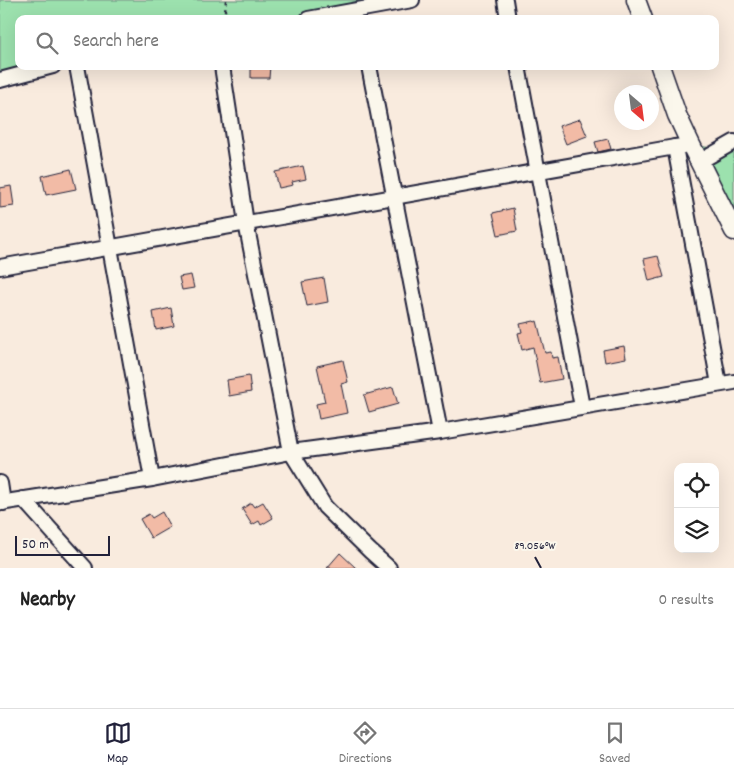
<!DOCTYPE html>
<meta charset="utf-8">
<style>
:root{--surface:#fff;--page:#f6f6f6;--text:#222;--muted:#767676;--line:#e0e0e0;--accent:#22223b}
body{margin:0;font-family:Dekko,sans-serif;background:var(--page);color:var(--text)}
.controls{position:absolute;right:15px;bottom:15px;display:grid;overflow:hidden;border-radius:10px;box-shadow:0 5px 20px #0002}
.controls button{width:45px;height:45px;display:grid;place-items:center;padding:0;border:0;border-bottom:1px solid var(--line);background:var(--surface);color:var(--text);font:25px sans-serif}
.compass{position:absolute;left:614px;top:85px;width:45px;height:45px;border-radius:50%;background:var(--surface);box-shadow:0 5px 20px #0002;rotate:152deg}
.scale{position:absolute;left:15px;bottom:12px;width:95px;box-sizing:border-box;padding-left:5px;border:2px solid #22223b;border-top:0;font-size:14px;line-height:18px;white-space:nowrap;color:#22223b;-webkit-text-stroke:4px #fbf7ec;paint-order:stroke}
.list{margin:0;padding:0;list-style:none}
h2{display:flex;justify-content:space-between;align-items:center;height:65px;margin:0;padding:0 20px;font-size:21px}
h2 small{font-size:16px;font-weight:400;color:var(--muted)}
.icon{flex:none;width:28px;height:28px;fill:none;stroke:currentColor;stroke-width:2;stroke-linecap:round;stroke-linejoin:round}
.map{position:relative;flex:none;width:734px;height:568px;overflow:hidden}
.search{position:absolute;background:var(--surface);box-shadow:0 5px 20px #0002;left:15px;right:15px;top:15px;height:55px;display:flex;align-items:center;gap:12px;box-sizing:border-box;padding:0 18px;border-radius:10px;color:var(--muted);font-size:19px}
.sheet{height:140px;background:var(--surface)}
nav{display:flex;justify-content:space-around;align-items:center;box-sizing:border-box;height:70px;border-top:1px solid var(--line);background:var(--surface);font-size:14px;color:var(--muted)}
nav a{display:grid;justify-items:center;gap:2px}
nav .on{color:var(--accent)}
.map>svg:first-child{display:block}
.green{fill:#9ce1ae;stroke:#5f8274}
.building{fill:#f2bba6;stroke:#22223b}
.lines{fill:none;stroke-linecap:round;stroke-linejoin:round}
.minor-casing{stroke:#22223b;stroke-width:18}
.major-casing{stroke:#22223b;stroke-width:21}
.path{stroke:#22223b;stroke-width:2.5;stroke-dasharray:4 4;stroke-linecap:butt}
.minor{stroke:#fbf7ec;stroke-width:14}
.major{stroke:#fbf7ec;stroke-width:18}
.ticks{fill:none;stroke:#22223b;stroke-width:2}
.ticks-label{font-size:12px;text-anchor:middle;fill:#22223b;stroke:#fbf7ec;stroke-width:4;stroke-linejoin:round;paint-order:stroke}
</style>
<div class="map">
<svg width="734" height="568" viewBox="0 0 734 568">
<rect width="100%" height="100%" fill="#f9ebde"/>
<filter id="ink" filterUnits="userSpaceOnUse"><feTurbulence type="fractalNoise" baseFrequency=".02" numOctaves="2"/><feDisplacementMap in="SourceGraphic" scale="10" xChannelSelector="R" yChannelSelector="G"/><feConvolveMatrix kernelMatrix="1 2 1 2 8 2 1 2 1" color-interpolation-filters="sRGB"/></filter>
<g filter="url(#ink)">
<g class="green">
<polygon points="0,0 412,0 308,19 19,19 19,66 42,66 0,74"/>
<polygon points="691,145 734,151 734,231"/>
</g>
<g class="building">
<polygon points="251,66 270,66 269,78 251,78"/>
<polygon points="580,119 587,136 566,144 559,126"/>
<polygon points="608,139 611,149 598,152 595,142"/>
<polygon points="303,166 306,179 292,182 293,185 279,188 275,172"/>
<polygon points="71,169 76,189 46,195 42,176"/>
<polygon points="11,186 14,206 0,208 0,188"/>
<polygon points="513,208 517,231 498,235 493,213"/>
<polygon points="658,256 664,277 649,281 644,259"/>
<polygon points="191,275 194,288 182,290 179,277"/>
<polygon points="324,278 328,302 307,306 302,282"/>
<polygon points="171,308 174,326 156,330 153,312"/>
<polygon points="534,321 535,322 537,321 545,353 551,352 552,358 558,357 562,379 540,383 533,347 522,350 518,333 522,332 520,324"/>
<polygon points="624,346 626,358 605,362 603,350"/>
<polygon points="343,360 348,382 341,384 347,413 319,419 316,404 325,402 317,366"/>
<polygon points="249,376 251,392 229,396 227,380"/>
<polygon points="393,387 398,404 369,412 364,395"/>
<polygon points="263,502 273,518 261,525 259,521 252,525 242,509 251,503 254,507"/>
<polygon points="162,512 170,527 151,538 140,519 149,514 152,518"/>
<polygon points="340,553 356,568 327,568"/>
</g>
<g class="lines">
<g class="minor-casing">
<g id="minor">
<polyline points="505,0 508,19"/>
<polyline points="308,19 412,0"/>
<polyline points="77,66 152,479"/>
<polyline points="222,66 246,223 291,452 325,507 370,551 389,568"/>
<polyline points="369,66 440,432"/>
<polyline points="518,66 582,407"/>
<polyline points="0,80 53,66"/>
<polyline points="683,146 675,147 719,384"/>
<polyline points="699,162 734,142"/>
<polyline points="0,267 675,147"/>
<polyline points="0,483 3,503"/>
<polyline points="23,499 85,568"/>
<polyline points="0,503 152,479 291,452 440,432 734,382"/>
</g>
</g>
<g class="major-casing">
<g id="major">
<polyline points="636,0 643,19"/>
<polyline points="660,66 677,115 691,145 734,231"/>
</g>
</g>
<polyline class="path" points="223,19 225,11 226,0"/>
<use href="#minor" class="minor"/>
<use href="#major" class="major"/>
</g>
</g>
<path class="ticks" d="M535 557 541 568"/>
<g class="ticks-label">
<text x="535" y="549">89.056°W</text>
</g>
</svg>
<div class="controls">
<button><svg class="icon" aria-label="locate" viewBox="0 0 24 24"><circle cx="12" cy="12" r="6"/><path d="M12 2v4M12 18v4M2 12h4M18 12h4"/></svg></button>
<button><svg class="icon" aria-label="layers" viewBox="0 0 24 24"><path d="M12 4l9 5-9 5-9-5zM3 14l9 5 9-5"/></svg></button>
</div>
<svg class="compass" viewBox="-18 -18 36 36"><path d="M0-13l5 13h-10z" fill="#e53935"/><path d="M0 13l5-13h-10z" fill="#767676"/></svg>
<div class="scale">50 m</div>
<div class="search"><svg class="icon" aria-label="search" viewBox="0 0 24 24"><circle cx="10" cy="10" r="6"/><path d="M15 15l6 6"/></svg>Search here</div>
</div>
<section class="sheet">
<h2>Nearby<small>0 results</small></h2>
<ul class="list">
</ul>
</section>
<nav>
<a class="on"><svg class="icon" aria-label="map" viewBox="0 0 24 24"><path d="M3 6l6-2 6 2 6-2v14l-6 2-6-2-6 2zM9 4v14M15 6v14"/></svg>Map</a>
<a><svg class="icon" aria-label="directions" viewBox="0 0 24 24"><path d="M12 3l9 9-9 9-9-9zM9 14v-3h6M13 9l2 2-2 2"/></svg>Directions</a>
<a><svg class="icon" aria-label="saved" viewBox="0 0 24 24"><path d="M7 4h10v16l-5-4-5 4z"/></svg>Saved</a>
</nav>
